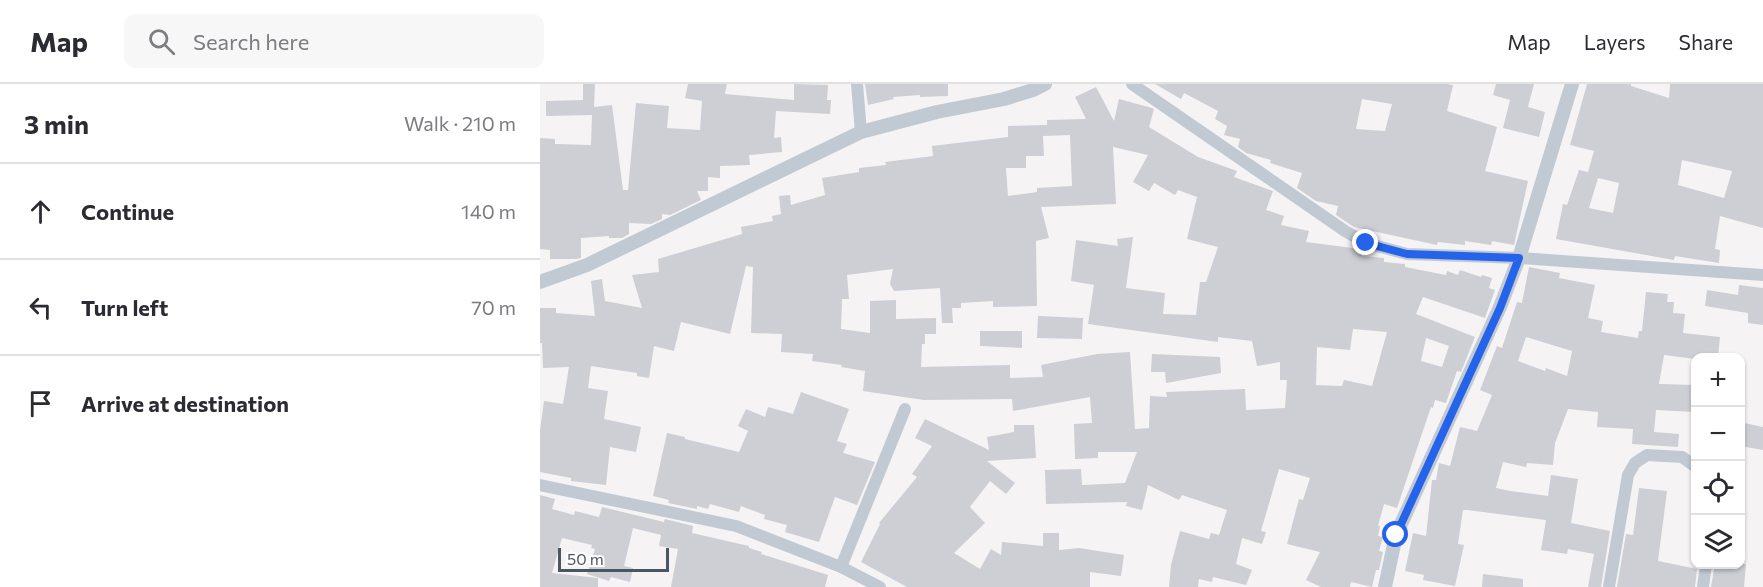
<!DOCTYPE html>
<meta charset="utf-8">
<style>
:root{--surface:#fff;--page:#f7f7f7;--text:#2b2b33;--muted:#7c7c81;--line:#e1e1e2}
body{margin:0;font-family:Commissioner,sans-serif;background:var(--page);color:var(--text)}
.controls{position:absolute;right:18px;bottom:18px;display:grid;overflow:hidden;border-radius:12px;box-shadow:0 2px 4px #0004}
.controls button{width:54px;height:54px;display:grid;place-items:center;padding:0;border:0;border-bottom:2px solid var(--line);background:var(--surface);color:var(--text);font:30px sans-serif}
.scale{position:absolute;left:18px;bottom:15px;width:111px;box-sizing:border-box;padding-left:6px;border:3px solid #4a5661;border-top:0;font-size:16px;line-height:21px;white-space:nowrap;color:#4a5661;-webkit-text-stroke:4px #fff;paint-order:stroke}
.stop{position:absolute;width:18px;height:18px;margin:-14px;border:4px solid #2563eb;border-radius:50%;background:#fff}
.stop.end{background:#2563eb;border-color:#fff;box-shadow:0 2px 6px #0008}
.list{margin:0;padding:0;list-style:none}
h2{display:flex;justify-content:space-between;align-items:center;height:78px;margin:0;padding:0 24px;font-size:26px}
h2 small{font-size:20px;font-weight:400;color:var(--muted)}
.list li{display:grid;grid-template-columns:39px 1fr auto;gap:18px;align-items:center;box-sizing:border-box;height:96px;padding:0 24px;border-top:2px solid var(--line)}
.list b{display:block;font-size:22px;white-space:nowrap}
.list em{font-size:20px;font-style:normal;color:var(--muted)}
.icon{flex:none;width:33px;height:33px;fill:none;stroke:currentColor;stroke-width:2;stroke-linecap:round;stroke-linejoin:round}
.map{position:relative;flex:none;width:1223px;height:503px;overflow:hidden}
header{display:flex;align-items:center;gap:36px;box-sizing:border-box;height:84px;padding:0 30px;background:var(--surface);border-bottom:2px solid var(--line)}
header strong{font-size:28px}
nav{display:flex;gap:33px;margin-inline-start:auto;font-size:21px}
.search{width:420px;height:54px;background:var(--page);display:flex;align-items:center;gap:15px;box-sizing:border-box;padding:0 21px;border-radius:12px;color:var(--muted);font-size:22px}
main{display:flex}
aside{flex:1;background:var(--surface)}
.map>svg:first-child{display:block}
.building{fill:#cdcfd5;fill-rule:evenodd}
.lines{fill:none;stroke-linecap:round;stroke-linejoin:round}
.minor{stroke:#c1cad2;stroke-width:12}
.tertiary{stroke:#c1cad2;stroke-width:14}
.route{stroke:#2563eb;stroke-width:8}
</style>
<header>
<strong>Map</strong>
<div class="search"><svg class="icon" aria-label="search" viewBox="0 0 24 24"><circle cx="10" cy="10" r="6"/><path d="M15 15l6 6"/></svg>Search here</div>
<nav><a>Map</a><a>Layers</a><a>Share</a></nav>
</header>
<main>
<aside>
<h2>3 min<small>Walk · 210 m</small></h2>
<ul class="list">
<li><svg class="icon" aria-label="ahead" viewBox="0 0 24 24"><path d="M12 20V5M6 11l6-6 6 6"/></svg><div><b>Continue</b></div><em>140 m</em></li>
<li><svg class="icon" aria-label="left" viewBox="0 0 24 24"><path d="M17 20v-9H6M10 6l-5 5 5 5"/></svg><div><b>Turn left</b></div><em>70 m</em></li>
<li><svg class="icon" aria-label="arrive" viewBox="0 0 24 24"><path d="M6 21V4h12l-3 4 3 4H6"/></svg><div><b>Arrive at destination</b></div></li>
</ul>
</aside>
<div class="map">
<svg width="1223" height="503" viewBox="0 0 1223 503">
<rect width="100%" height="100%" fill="#f5f3f3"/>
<g class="building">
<polygon points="43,0 55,0 54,23 72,21 83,106 88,106 96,19 129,22 127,44 160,46 162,17 145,14 148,0 187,0 185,10 254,16 254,0 288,1 287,16 291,16 290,30 236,27 234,54 241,53 242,68 209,71 210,81 180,82 180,94 168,93 168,107 157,107 161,116 130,131 122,130 122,135 111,140 89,139 89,150 82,154 69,154 69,152 41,154 41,174 36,175 10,175 10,166 0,165 0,54 15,55 15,60 51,61 52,31 6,32 6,17 43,16"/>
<polygon points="325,0 408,0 408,12 380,13 380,11 353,13 354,15 328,21"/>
<path d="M615 0H907L913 1 907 27 957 43 945 87 988 97 974 161 952 157 951 161 925 157V161L898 158 897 161 814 143 796 131 798 122 776 117 757 104 762 89 730 79 731 76 706 69 698 63 700 55 684 51 687 42 675 35 678 27 644 9 641 15ZM822 15 852 20 845 47 816 45Z"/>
<polygon points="956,0 994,0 988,23 1005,28 999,53 963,44 970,16 953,11"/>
<path d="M1047 0H1091V2L1129 14 1130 0H1223V144L1180 132 1175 165 1180 166 1179 179 1135 172 1134 176 1016 155 1023 120 1027 121 1039 86 1048 88 1054 67 1030 61ZM1142 76 1192 87 1184 114 1138 101ZM1058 94 1079 99 1073 129 1049 124Z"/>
<path d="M556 3 574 37 579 15 612 24 614 25 609 43 658 73 697 87 694 93 733 107 726 126 744 132 741 141 769 147 766 158 820 165 822 166V172L844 174V178L865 180V183L906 191 907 187 918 191 920 186 941 193 942 191 952 194 949 204 955 206 945 234 883 213 876 230 935 253 921 288 917 287 906 319 895 316 893 324 891 323 857 424 844 420 838 442H840L838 452 843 453 839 467 843 468 839 486H836L832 503 811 498 810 503H781L766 496 780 468 747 460 759 415 763 416 770 394 739 385 721 447 726 448 722 460 702 454 696 480 712 486 706 501 673 493 672 498 659 495 658 503H629L631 481 640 447 669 455 671 449 679 451 687 426 642 411 639 416 608 401 602 426 586 422 587 418 506 420 505 386 541 385 542 401 585 399 597 368H558V374L535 375 534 340 552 339 550 313 473 327 472 315 384 316 323 307 325 287 301 283 302 281 272 277 273 270 241 268 242 250 211 249 213 183 206 182 190 250 141 238 134 267 114 262 109 294 97 292V289L51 282 48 304 68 307 64 335 101 343 96 368 70 363 66 401 31 397V394L0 388V346L4 317 23 320 29 283 3 284 2 259H0V224H16V229L55 232 51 197 62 195 65 217 102 224 92 191 119 188 118 175 202 150 201 143 233 137 232 132 241 130 239 112 250 111 251 121 285 111 282 94 319 88V84L346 81 345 78 393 72 392 62 468 53V42L507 41V36L546 35 535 13ZM530 51 532 102 497 104V108L468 112 466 84H486V72H504L503 52ZM573 63 608 71 593 98 609 107 614 99 635 111 638 106 657 113 647 155 678 163 666 198H660L656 231 623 230 625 209 586 204 593 153 577 155 578 162 536 156 531 197 554 201 548 240 678 258V253L712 257 717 282 740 278V296H747L745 324 706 326 705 305 626 308 627 313 610 312 609 344 595 345 590 268 557 270 501 281 503 293 470 294V281L381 283 382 260H385V250H396V234L356 235V216L330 217V249L301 245 302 215H309L307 191 353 185 350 200 354 207 400 204 402 239H413L412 224H421V219L453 217V223L497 222 496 157 509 154 501 123 576 120ZM813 245 847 248 832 302 804 296 802 302 776 301 777 263 810 266ZM886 254 909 262 902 283 881 277Z"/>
<path d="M989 183 1020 189 1019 194 1055 201 1048 234 1063 237 1061 248 1098 254 1099 247H1102L1106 208 1128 210 1127 218H1134L1133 229 1145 230 1143 249 1180 253 1178 273 1155 275 1124 271 1119 300 1155 301V328L1116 326 1114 348 1139 350 1138 363 1092 360 1093 345 1057 343 1058 328 1028 325 1015 359 1013 381 987 379 986 383 963 378 956 404 970 407 1008 412 1011 391 1038 395 1031 439 1070 447 1061 503H1048L1054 470 1028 465 1027 470 1001 466 1006 436 927 426H923L918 460 924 461 915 502 883 496 884 491 865 487 873 449 886 452 892 396H896L899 379 910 382 920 343 937 347 952 311 940 306 957 262 962 264 977 218 982 219ZM986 253 1032 267 1027 292 1006 284 1005 287 978 277Z"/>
<polygon points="1199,201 1223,204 1223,241 1208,239 1208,229 1165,222 1167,206 1198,211"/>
<polygon points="498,232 543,234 542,255 497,254"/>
<polygon points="440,247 482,247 482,264 440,262"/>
<polygon points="612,270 680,273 681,289 626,299 625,288 611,288"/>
<polygon points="261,308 309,325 297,357 307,360 303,369 335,378 317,421 295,413 279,458 245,448 247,441 224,435 225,431 201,422 199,428 170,420 168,425 157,422 157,425 128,419 129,416 113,412 127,349 145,353 145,355 199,368 208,347 198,342 206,325 225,333 228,323 253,330"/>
<polygon points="385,335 449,366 447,353 474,348 474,341 494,341 496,374 447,377 475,399 466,410 450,397 430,423 445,439 414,469 440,485 451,465 461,471 462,458 503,462 503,449 519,449 519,466 539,464 584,471 581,492 550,488 550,503 367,503 321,478 340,440 339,439 377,393 372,390 392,362 375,354"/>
<polygon points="1200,338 1223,343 1223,366 1200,362"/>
<polygon points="1099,404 1127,407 1118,477 1157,485 1155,503 1077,503 1086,450 1093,451"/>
<polygon points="0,411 15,415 12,425 34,431 35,427 59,433 62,423 124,438 125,435 153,442 152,449 209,462 209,464 222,468 221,470 288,491 285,503 131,503 138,465 119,462 121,451 93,444 84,482 93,484 90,498 71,493 69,497 47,490 55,465 51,464 52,461 22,454 12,489 58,494 58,503 0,503"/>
<polygon points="1175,480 1206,480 1204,503 1171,503"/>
<polygon points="943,490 983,495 983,503 942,503"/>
</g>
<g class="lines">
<g class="minor">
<polyline points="317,0 321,48"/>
<polyline points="592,0 805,147 826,159 867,170 979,174 1223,191"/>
<polyline points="0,401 196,442 301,483 340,503"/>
<polyline points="301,483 365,325"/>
<polyline points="1069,503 1088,391 1095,379 1107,371 1142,373 1156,383"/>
<polyline points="1163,503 1166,480"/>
</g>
<g class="tertiary">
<polyline points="0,198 47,181 321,48 397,28 464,15 493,6 505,0"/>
<polyline points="845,503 856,451 960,223 979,174 1032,0"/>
</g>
</g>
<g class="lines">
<polyline class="route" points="826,159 867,170 979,174 960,224 856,451"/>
</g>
</svg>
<div class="controls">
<button>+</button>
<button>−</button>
<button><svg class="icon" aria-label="locate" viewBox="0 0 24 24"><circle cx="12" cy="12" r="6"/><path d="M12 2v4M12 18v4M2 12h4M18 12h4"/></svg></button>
<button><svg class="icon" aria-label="layers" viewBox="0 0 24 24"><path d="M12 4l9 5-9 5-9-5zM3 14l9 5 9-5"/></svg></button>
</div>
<div class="scale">50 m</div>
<div class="stop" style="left:856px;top:451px"></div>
<div class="stop end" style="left:826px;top:159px"></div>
</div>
</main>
